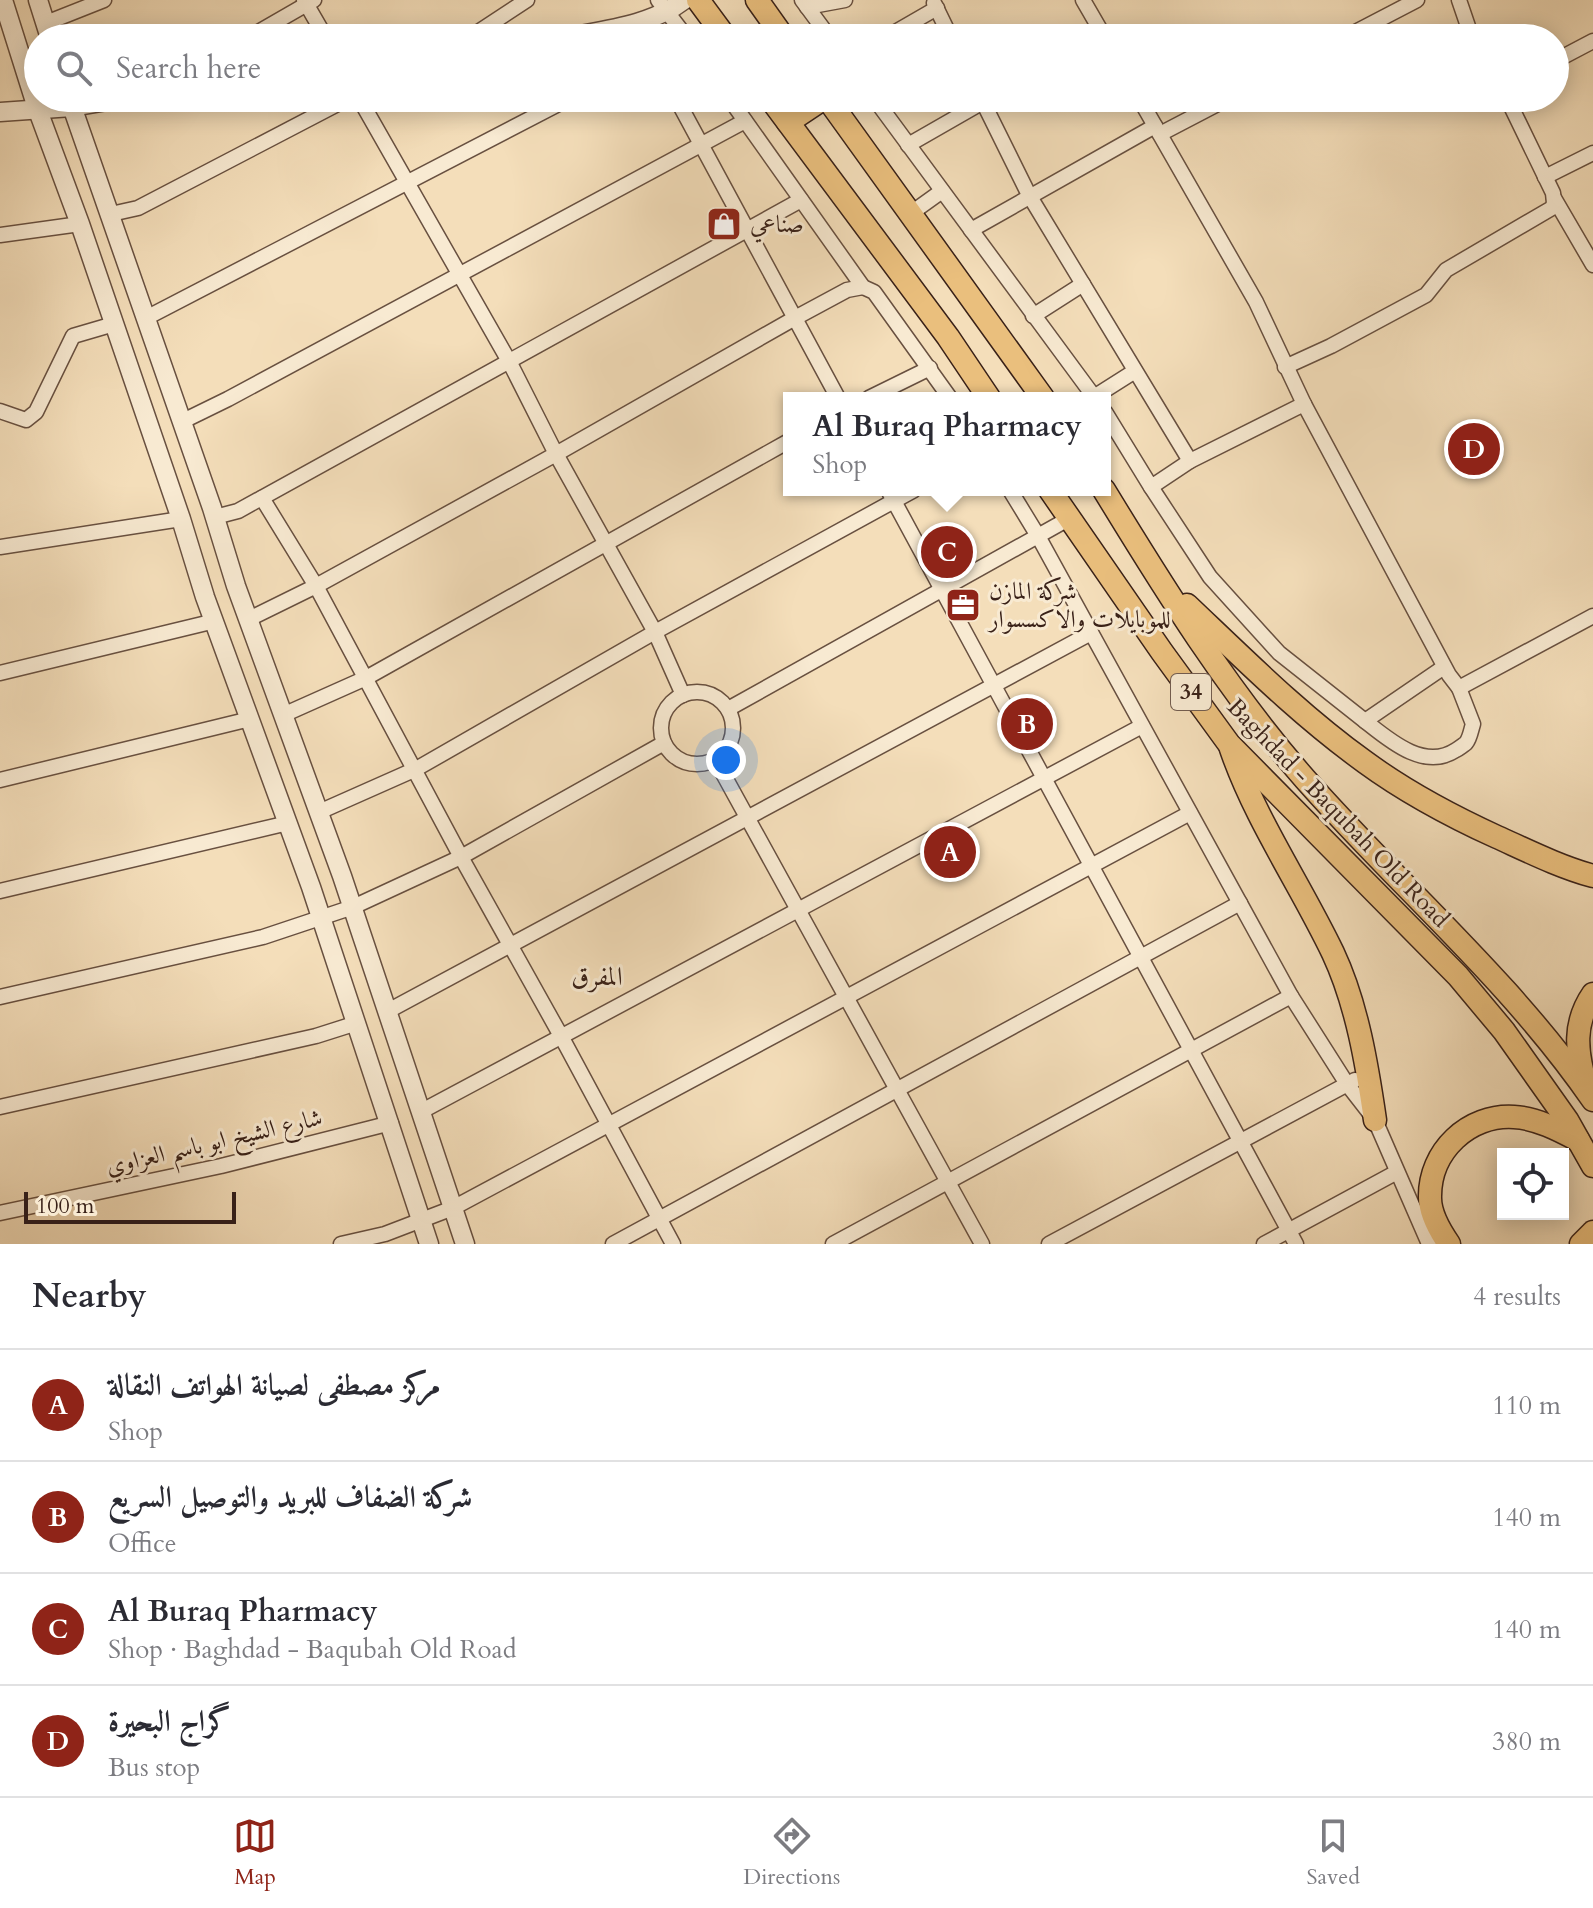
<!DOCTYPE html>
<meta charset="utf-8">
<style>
:root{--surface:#fff;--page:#f2f2f3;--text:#2b2b33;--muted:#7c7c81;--line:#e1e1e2;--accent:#8f2418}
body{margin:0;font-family:Cardo,Amiri,serif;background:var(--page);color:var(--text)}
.controls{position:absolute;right:24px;bottom:24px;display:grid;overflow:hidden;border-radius:0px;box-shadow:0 4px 20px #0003}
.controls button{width:72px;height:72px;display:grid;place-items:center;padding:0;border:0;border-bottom:2px solid var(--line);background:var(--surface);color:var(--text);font:40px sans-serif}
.scale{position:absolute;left:24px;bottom:20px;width:212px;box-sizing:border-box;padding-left:8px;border:4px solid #392118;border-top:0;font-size:22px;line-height:28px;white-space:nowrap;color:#392118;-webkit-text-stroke:6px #f8ead2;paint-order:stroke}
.you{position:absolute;left:726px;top:760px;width:28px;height:28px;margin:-20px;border:6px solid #fff;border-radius:50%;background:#1a73e8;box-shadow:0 0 0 12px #1a73e833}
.badge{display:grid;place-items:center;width:52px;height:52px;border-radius:50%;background:var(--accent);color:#fff;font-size:26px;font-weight:700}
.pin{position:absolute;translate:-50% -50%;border:4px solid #fff;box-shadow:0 2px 8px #0006}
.popup{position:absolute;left:783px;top:392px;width:328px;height:104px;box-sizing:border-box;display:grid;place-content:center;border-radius:0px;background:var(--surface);filter:drop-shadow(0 2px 6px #0005);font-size:26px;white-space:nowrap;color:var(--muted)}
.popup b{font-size:30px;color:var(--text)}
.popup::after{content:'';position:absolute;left:50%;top:100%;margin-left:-16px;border:16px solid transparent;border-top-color:var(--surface)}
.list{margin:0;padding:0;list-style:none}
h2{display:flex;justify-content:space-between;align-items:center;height:104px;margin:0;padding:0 32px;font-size:34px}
h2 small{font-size:26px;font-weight:400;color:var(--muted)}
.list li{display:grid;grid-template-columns:52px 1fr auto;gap:24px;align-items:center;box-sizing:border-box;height:112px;padding:0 32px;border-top:2px solid var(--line)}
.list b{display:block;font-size:30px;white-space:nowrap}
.list p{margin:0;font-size:26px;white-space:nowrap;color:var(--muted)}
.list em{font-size:26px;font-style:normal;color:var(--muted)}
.icon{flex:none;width:44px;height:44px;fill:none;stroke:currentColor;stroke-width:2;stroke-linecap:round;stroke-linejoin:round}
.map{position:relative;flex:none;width:1593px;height:1244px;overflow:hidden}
.search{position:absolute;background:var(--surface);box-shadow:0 4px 20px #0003;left:24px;right:24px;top:24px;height:88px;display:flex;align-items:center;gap:20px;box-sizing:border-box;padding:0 28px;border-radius:44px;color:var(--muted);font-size:30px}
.sheet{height:552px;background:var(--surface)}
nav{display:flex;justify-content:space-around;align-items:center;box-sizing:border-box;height:112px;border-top:2px solid var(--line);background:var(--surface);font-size:22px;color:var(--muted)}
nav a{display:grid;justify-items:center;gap:4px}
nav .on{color:var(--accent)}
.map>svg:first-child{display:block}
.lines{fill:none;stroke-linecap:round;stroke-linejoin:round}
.minor-casing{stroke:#685040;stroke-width:17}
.tertiary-casing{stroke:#685040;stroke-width:21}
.trunk-casing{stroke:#392118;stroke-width:25}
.minor{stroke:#f8ead2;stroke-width:14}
.tertiary{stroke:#f8ead2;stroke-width:18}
.trunk{stroke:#eabf7d;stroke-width:22}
.labels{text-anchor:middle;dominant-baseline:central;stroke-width:6;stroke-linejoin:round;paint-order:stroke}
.shield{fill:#f8ead2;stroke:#725d50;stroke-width:2}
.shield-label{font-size:22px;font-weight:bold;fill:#392118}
.poi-label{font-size:24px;fill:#392118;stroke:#f8ead2;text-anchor:start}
.street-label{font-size:24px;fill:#392118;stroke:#f8ead2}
.neighbourhood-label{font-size:26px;fill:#392118;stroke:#f8ead2}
</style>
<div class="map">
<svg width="1593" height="1244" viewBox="0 0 1593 1244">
<rect width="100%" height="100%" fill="#f4deba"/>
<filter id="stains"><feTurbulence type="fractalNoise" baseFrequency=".0025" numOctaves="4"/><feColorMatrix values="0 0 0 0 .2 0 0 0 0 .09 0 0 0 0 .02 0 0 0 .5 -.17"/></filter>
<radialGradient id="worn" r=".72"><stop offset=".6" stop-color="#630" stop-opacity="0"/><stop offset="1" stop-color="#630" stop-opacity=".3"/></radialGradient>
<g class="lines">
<g class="minor-casing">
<g id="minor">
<polyline points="304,0 326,38"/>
<polyline points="658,0 687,38"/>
<polyline points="802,0 830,38"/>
<polyline points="1083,0 1105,38"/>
<polyline points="1459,0 1472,38"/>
<polyline points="934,3 951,38"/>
<polyline points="807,7 845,0"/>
<polyline points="46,23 104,0"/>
<polyline points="248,38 314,0"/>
<polyline points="469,38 527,0"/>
<polyline points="885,38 937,8"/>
<polyline points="1344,38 1417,0"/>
<polyline points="1555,61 1593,41"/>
<polyline points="359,98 510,363 556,454 655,632 683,695"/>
<polyline points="676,98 838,398"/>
<polyline points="729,98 863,287 874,292 950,398"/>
<polyline points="874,98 1095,398"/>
<polyline points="981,98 1029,195 1190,461 1304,404"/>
<polyline points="1139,98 1256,302 1304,404 1449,675 1459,688 1593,616"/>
<polyline points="1160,134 1229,98"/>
<polyline points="908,145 983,102"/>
<polyline points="1545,177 1593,153"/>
<polyline points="1554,198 1593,265"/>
<polyline points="111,214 138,208 349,98"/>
<polyline points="910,214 942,191"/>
<polyline points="971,230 1155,126"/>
<polyline points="0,235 80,224"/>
<polyline points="1033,316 1083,284"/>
<polyline points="146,318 570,98"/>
<polyline points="1285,367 1331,346 1426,295 1446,270 1552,208 1554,203 1553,193 1507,98"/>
<polyline points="1094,397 1135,371"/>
<polyline points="869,398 930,368"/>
<polyline points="0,411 26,420 36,412 73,336 114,324"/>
<polyline points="1105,412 1151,487 1190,461"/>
<polyline points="181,422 228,399 745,121"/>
<polyline points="1151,487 1210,577 1279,653 1365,721"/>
<polyline points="888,490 1296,1244"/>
<polyline points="1010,490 1038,536 1291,996 1347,1084 1375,1120 1429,1244"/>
<polyline points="262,498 316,586 461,857 561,1036 673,1244"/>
<polyline points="215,517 238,511 801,200"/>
<polyline points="0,547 181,519"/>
<polyline points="249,619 316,586 556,454 795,318 847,290 863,287"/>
<path d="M1444 667 1365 721C1389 740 1424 771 1456 750 1458 749 1465 744 1466 743 1470 738 1471 730 1473 724L1459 688"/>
<polyline points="0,673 215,621"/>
<circle cx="697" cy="728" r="36"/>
<polyline points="728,709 1070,518"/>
<polyline points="283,715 366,678 789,441"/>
<polyline points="715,759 982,1244"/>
<polyline points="0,780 250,719"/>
<polyline points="319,812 416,769 655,632 914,490"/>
<polyline points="0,891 288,823"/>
<polyline points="0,997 263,937 353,907 461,857 664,743"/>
<polyline points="388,1011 1091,633"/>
<polyline points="0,1107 316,1036 357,1023"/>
<polyline points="422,1111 1142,726"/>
<polyline points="0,1213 221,1166 391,1123"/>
<polyline points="341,1244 385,1234 453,1208 1190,813"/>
<polyline points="613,1244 1240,903"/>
<polyline points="833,1244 1291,996"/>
<polyline points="1049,1244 1355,1080"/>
<polyline points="1264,1244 1397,1172"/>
</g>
</g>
<g class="tertiary-casing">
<g id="tertiary">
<polyline points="3,0 37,108 80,224 181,519 205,597 311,887 429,1244"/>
<polyline points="38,0 50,38"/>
<path d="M564 38C604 30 650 26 684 0"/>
<polyline points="69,98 212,508 236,586 342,876 465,1244"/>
<polyline points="0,112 72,107 125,98"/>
</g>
</g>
<g class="trunk-casing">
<g id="trunk">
<polyline points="698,0 726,38"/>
<polyline points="757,0 784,38"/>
<polyline points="770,98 948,337 989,398"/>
<polyline points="827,98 1043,398"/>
<polyline points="788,122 824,98"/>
<polyline points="1050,490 1162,652 1229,744 1458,976 1504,1031 1567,1120 1593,1166"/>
<path d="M1104 490C1165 590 1228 691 1305 779 1400 887 1511 981 1593 1100"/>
<path d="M1187 605C1245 660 1301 716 1365 762 1406 792 1451 816 1497 837 1528 851 1560 867 1593 876"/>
<path d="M1231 749C1256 821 1300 884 1333 953 1357 1004 1367 1065 1375 1120"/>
<path d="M1586 1085C1576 1052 1573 1023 1593 994"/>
<path d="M1449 1244C1440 1231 1430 1214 1430 1198 1429 1151 1469 1114 1514 1117 1536 1118 1559 1130 1578 1140"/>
<polyline points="1581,1244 1593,1232"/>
</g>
</g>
<use href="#minor" class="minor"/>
<use href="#tertiary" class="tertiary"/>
<use href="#trunk" class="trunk"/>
</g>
<defs>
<g id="shop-square" transform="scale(1.8)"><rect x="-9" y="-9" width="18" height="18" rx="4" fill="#8f2418" stroke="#f8ead2"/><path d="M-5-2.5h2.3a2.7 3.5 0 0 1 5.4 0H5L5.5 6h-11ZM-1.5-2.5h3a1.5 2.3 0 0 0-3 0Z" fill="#fff"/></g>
<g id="office-square" transform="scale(1.8)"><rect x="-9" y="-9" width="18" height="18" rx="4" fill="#8f2418" stroke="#f8ead2"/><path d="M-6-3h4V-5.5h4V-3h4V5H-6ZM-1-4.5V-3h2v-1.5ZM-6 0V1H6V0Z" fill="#fff"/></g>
</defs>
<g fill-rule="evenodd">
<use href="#shop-square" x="724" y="224"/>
<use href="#office-square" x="963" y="605"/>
</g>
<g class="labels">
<rect class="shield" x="1171" y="674" width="40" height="36" rx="6"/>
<g class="shield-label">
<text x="1191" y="692">34</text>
</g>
<g class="poi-label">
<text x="750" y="224">صناعي</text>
<text x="989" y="591">شركة المازن<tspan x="989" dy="28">للموبايلات والاكسسوار</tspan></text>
</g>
<g class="street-label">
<text transform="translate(1338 813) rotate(46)">Baghdad - Baqubah Old Road</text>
<text transform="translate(214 1142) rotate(-13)">شارع الشيخ ابو باسم العزاوي</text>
</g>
<g class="neighbourhood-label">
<text x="597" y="976">المفرق</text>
</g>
</g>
<rect width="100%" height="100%" filter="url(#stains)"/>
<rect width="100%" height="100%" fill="url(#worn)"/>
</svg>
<div class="controls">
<button><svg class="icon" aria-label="locate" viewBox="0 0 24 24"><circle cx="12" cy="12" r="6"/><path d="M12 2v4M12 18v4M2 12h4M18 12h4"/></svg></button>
</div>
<div class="scale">100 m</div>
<div class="you"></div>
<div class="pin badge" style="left:950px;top:852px">A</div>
<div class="pin badge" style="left:1027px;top:724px">B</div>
<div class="pin badge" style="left:947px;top:552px">C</div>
<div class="popup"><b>Al Buraq Pharmacy</b>Shop</div>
<div class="pin badge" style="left:1474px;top:449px">D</div>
<div class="search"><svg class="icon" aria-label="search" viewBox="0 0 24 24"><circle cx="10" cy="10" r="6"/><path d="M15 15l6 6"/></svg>Search here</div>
</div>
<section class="sheet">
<h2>Nearby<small>4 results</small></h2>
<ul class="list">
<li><span class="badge">A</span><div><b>مركز مصطفى لصيانة الهواتف النقالة</b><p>Shop</p></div><em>110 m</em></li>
<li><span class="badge">B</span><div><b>شركة الضفاف للبريد والتوصيل السريع</b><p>Office</p></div><em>140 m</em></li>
<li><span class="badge">C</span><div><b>Al Buraq Pharmacy</b><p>Shop · Baghdad - Baqubah Old Road</p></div><em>140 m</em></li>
<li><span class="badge">D</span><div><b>گراج البحيرة</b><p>Bus stop</p></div><em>380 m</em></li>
</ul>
</section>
<nav>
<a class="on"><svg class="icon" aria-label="map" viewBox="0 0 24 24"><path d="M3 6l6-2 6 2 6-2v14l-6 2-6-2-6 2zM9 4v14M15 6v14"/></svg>Map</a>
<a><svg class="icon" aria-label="directions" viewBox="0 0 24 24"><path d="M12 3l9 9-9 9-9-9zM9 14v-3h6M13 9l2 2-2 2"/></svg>Directions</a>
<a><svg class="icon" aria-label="saved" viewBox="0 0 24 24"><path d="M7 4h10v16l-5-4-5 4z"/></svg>Saved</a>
</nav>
